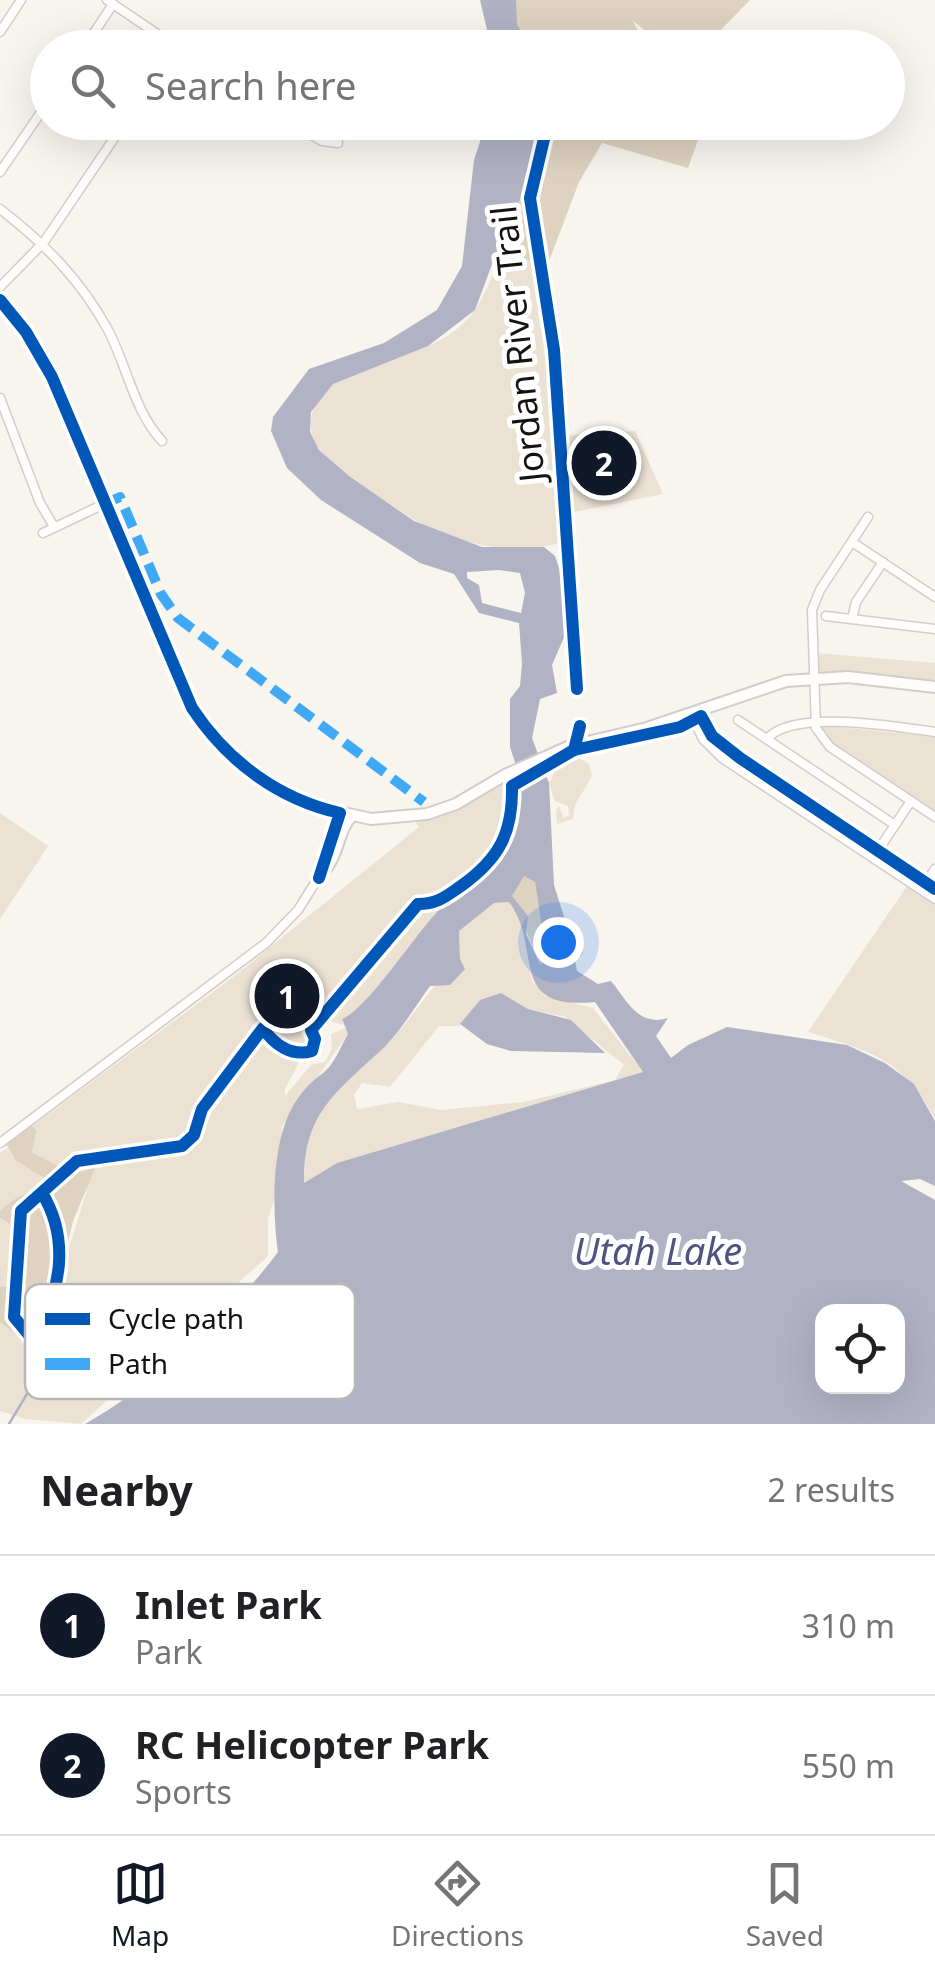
<!DOCTYPE html>
<style>
:root{--surface:#fff;--page:#f6f6f6;--text:#202124;--muted:#757577;--line:#e0e0e0;--accent:#111827}
body{margin:0;font-family:"Noto Sans",sans-serif;background:var(--page);color:var(--text)}
.controls{position:absolute;right:30px;bottom:30px;display:grid;overflow:hidden;border-radius:20px;box-shadow:0 10px 40px #0002}
.controls button{width:90px;height:90px;display:grid;place-items:center;padding:0;border:0;border-bottom:2px solid var(--line);background:var(--surface);color:var(--text);font:50px sans-serif}
.you{position:absolute;left:558px;top:942px;width:35px;height:35px;margin:-25px;border:8px solid #fff;border-radius:50%;background:#1a73e8;box-shadow:0 0 0 15px #1a73e833}
.badge{display:grid;place-items:center;width:65px;height:65px;border-radius:50%;background:var(--accent);color:#fff;font-size:32px;font-weight:700}
.pin{position:absolute;translate:-50% -50%;border:5px solid #fff;box-shadow:0 2px 10px #0006}
.list{margin:0;padding:0;list-style:none}
h2{display:flex;justify-content:space-between;align-items:center;height:130px;margin:0;padding:0 40px;font-size:42px}
h2 small{font-size:32px;font-weight:400;color:var(--muted)}
.list li{display:grid;grid-template-columns:65px 1fr auto;gap:30px;align-items:center;box-sizing:border-box;height:140px;padding:0 40px;border-top:2px solid var(--line)}
.list b{display:block;font-size:38px;white-space:nowrap}
.list p{margin:0;font-size:32px;white-space:nowrap;color:var(--muted)}
.list em{font-size:32px;font-style:normal;color:var(--muted)}
.icon{flex:none;width:55px;height:55px;fill:none;stroke:currentColor;stroke-width:2;stroke-linecap:round;stroke-linejoin:round}
.map{position:relative;flex:none;width:935px;height:1424px;overflow:hidden}
.search{position:absolute;background:var(--surface);box-shadow:0 10px 40px #0002;left:30px;right:30px;top:30px;height:110px;display:flex;align-items:center;gap:25px;box-sizing:border-box;padding:0 35px;border-radius:55px;color:var(--muted);font-size:38px}
.sheet{height:410px;background:var(--surface)}
nav{display:flex;justify-content:space-around;align-items:center;box-sizing:border-box;height:140px;border-top:2px solid var(--line);background:var(--surface);font-size:28px;color:var(--muted)}
nav a{display:grid;justify-items:center;gap:5px}
nav .on{color:var(--accent)}
.map>svg:first-child{display:block}
.green{fill:#ebe2d4;fill-rule:evenodd}
.forest{fill:#ded2c0}
.water{fill:#b1b2c4;fill-rule:evenodd}
.lines{fill:none;stroke-linecap:round;stroke-linejoin:round}
.stream{stroke:#b1b2c4;stroke-width:2.5}
.minor-casing{stroke:#d1ceca;stroke-width:11}
.major-casing{stroke:#d1ceca;stroke-width:14}
.minor{stroke:#fefdfc;stroke-width:8}
.major{stroke:#fefdfc;stroke-width:10}
.quiet{stroke:#3fa9f5;stroke-width:10;stroke-dasharray:20 10;stroke-linecap:butt}
.cycleway-casing{stroke:#fff;stroke-width:19}
.cycleway{stroke:#0057b8;stroke-width:12}
.labels{text-anchor:middle;dominant-baseline:central;stroke-width:10;stroke-linejoin:round;paint-order:stroke}
.street-label{font-size:35px;fill:#151310;stroke:#fff}
.water-label{font-size:38px;font-style:italic;fill:#505380;stroke:#fff}
.key{fill:#fff;stroke:#b9b8b7;stroke-width:2.5}
.key-label{font-size:28px;fill:#151310}
</style>
<div class="map">
<svg width="935" height="1424" viewBox="0 0 935 1424">
<rect width="100%" height="100%" fill="#f8f4ee"/>
<g class="green">
<path d="M524 192 545 280 560 436 635 431 663 494 569 513 560 494 565 542C507 557 448 544 399 510 373 492 340 475 320 450 302 428 312 400 333 384 374 354 441 358 474 311 497 280 504 228 524 192Z"/>
<polygon points="816,653 935,663 935,682 815,671"/>
<polygon points="820,725 935,737 935,813 827,741"/>
<polygon points="572,754 589,764 592,776 575,805 573,819 557,824 556,811 559,806 564,818 569,815 568,806 555,801 549,783 560,763"/>
<path d="M519 773 522 784C508 801 514 841 497 865 483 883 457 892 441 908 418 933 369 1007 342 1019L343 1025 329 1021 313 1037 311 1049 305 1051 285 1089V1096L311 1065 325 1062 332 1048 331 1034 346 1028 348 1034 282 1127 278 1187 268 1219V1256L81 1424 25 1419 0 1411V1322L37 1350 87 1190 15 1139 228 981 419 827 416 823 461 806Z"/>
<polygon points="0,813 48,846 0,919"/>
<path d="M907 886 935 904V1118C900 1057 872 1052 808 1032Z"/>
<path d="M509 902 522 919 532 981 545 996 593 1008 643 1072 337 1163 303 1184C305 1169 303 1151 307 1137 318 1102 352 1077 377 1054 409 1025 429 987 460 959L459 931 493 903ZM501 993 528 1009 565 1017 624 1065 615 1080 524 1102 441 1110 398 1102 357 1109 354 1095 362 1083 390 1087 439 1026H459L480 1000Z"/>
<path d="M7 1148 15 1160 47 1179C33 1195 14 1195 0 1211V1153Z"/>
<polygon points="0,1217 18,1229 10,1287 0,1287"/>
</g>
<g class="forest">
<polygon points="507,0 750,0 703,48 666,47 633,21 646,47 531,47 508,11"/>
<polygon points="535,123 673,123 698,140 688,168 602,143 579,182 548,264 507,255"/>
<polygon points="524,875 535,882 547,962 540,965 512,896"/>
<path d="M31 1125 36 1131 32 1152 65 1170 82 1172 96 1166 73 1221 48 1329 37 1351 0 1322V1287L10 1286 11 1263 22 1231 0 1218V1211C14 1195 32 1195 46 1179L15 1160 6 1144Z"/>
</g>
<g class="water">
<polygon points="480,0 516,0 517,25 533,47 491,47"/>
<path d="M486 123H543L524 192 507 224 475 310 428 346 333 384 311 412 310 432 319 450 349 476 414 521 482 547H544L555 556 564 583 565 604V635L552 665 557 693 540 699 532 738 549 783 554 885 571 939 583 952 580 957 574 955 577 971 598 984 611 981C628 1002 639 1027 668 1018L656 1036 671 1058 688 1045 727 1027 847 1045 885 1063 914 1084 935 1121V1186L920 1179 901 1181 935 1200V1424H85C153 1386 232 1314 278 1252 272 1208 271 1139 296 1101 304 1089 312 1081 323 1073 334 1065 341 1046 348 1034L342 1019C369 1008 418 929 444 905 459 890 486 881 497 863 512 840 511 797 522 784L510 747V699L520 686 522 663 519 623 479 613 454 574 420 563 321 500 287 468 271 431 273 417 309 369 384 343 437 310 462 266 474 160ZM499 570 520 573 525 593 521 613 482 603 479 585 467 578V572ZM524 876 535 882 547 961 540 964 526 934 528 916 512 896ZM509 902C544 948 505 1011 595 1002L643 1072 337 1163 304 1183C303 1117 332 1095 377 1054 398 1036 414 1008 430 986L450 985 465 969 460 959 459 931 494 903ZM822 1312H898V1386H822Z"/>
<polygon points="501,993 528,1009 571,1020 605,1053 511,1051 487,1044 460,1024 480,1000"/>
</g>
<g class="lines">
<polyline class="stream" points="9,1424 36,1379"/>
<g class="minor-casing">
<g id="minor">
<polyline points="107,0 178,48"/>
<polyline points="0,32 21,0"/>
<polyline points="84,48 113,4"/>
<polyline points="290,122 322,141 338,143"/>
<polyline points="0,172 48,102"/>
<path d="M0 209C44 243 81 280 108 330 127 366 134 411 162 441"/>
<polyline points="0,287 44,242 125,122"/>
<polyline points="0,398 40,503 53,525"/>
<polyline points="868,517 820,590 812,610 816,728 830,747 935,817"/>
<polyline points="43,533 104,504"/>
<polyline points="852,542 935,597"/>
<polyline points="826,616 935,629"/>
<polyline points="852,619 856,602 883,562"/>
<polyline points="690,713 703,739 722,758 935,899"/>
<polyline points="738,720 895,825"/>
<path d="M767 739C792 708 898 727 935 732"/>
<polyline points="883,843 911,801"/>
<polyline points="331,848 340,813"/>
<polyline points="931,875 935,869"/>
<polyline points="0,1143 266,943 298,910 323,870"/>
</g>
</g>
<g class="major-casing">
<g id="major">
<polyline points="0,300 26,332 52,377 192,708 216,741 247,770 313,806 371,819 427,814 456,804 505,775 570,746 647,728 786,681 848,677 935,687"/>
<path d="M321 874C340 856 337 830 352 816"/>
</g>
</g>
<use href="#minor" class="minor"/>
<use href="#major" class="major"/>
<polyline class="quiet" points="104,504 120,497 161,594 178,618 424,802"/>
<g class="cycleway-casing">
<g id="cycleway">
<polyline points="548,122 530,198 554,350 577,689"/>
<path d="M0 300 26 332 52 377 192 708C227 761 278 799 340 813L319 878"/>
<polyline points="574,750 680,727 701,716 712,736 740,758 935,889"/>
<path d="M418 904C437 904 445 897 461 886 499 859 513 833 512 786L574 750 580 726"/>
<path d="M42 1193C69 1237 62 1288 37 1333L29 1335 14 1317 21 1211 77 1161 182 1146 194 1135 202 1109 263 1028C274 1045 292 1057 312 1051L315 1039 311 1030 418 904"/>
</g>
</g>
<use href="#cycleway" class="cycleway"/>
</g>
<g class="labels">
<g class="street-label">
<text transform="translate(517 344) rotate(-96)">Jordan River Trail</text>
</g>
<g class="water-label">
<text x="658" y="1250">Utah Lake</text>
</g>
</g>
<rect x="25" y="1284" width="330" height="115" rx="15" class="key"/>
<rect x="45" y="1313" width="45" height="12" fill="#0057b8"/>
<rect x="45" y="1358" width="45" height="12" fill="#3fa9f5"/>
<g class="key-label">
<text x="108" y="1329">Cycle path</text>
<text x="108" y="1374">Path</text>
</g>
</svg>
<div class="controls">
<button><svg class="icon" aria-label="locate" viewBox="0 0 24 24"><circle cx="12" cy="12" r="6"/><path d="M12 2v4M12 18v4M2 12h4M18 12h4"/></svg></button>
</div>
<div class="you"></div>
<div class="pin badge" style="left:287px;top:996px">1</div>
<div class="pin badge" style="left:604px;top:463px">2</div>
<div class="search"><svg class="icon" aria-label="search" viewBox="0 0 24 24"><circle cx="10" cy="10" r="6"/><path d="M15 15l6 6"/></svg>Search here</div>
</div>
<section class="sheet">
<h2>Nearby<small>2 results</small></h2>
<ul class="list">
<li><span class="badge">1</span><div><b>Inlet Park</b><p>Park</p></div><em>310 m</em></li>
<li><span class="badge">2</span><div><b>RC Helicopter Park</b><p>Sports</p></div><em>550 m</em></li>
</ul>
</section>
<nav>
<a class="on"><svg class="icon" aria-label="map" viewBox="0 0 24 24"><path d="M3 6l6-2 6 2 6-2v14l-6 2-6-2-6 2zM9 4v14M15 6v14"/></svg>Map</a>
<a><svg class="icon" aria-label="directions" viewBox="0 0 24 24"><path d="M12 3l9 9-9 9-9-9zM9 14v-3h6M13 9l2 2-2 2"/></svg>Directions</a>
<a><svg class="icon" aria-label="saved" viewBox="0 0 24 24"><path d="M7 4h10v16l-5-4-5 4z"/></svg>Saved</a>
</nav>
